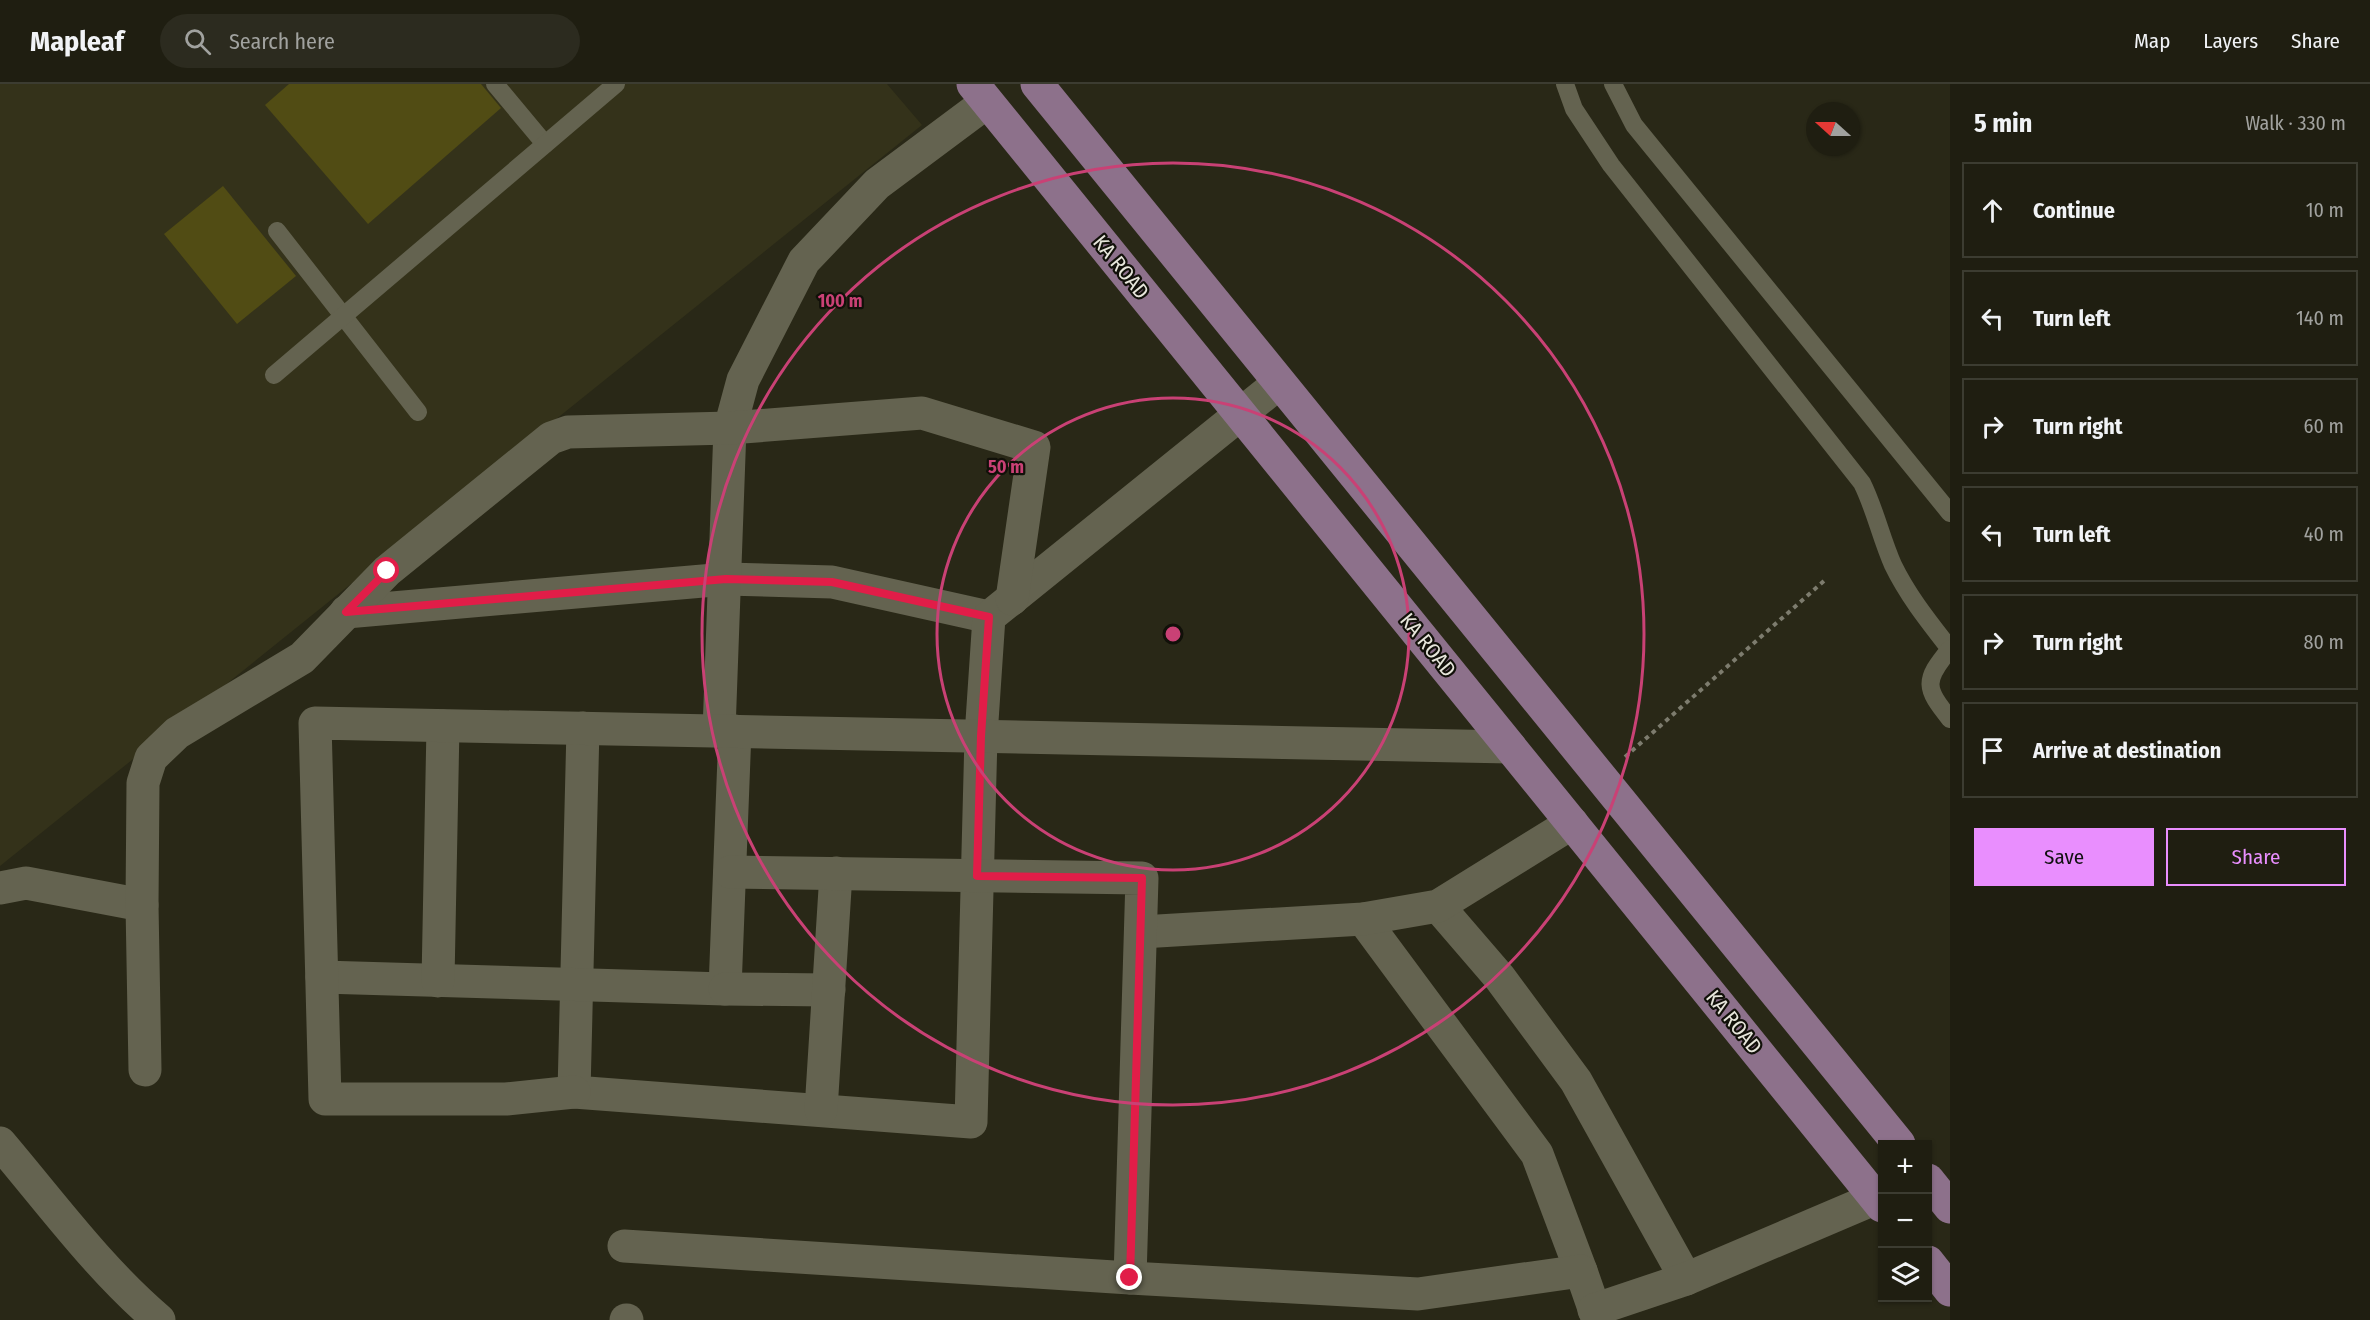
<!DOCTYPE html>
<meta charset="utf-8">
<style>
:root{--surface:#1f1e11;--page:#2c2b1f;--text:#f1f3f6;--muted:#a1a29f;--line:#3c3c31;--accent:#e98efe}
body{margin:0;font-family:"Fira Sans Condensed",sans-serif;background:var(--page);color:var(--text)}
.controls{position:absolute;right:18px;bottom:18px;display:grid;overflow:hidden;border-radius:0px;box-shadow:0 2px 4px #0004}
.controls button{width:54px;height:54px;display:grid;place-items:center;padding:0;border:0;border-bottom:2px solid var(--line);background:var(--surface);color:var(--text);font:30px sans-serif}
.compass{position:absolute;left:1806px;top:18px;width:54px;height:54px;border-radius:50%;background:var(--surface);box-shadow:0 2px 4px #0004;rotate:291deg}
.stop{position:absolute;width:18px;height:18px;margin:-14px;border:4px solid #e11d48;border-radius:50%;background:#fff}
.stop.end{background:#e11d48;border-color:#fff;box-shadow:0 2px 6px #0008}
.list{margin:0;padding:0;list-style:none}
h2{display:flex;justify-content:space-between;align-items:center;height:78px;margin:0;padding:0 24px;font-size:26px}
h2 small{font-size:20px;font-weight:400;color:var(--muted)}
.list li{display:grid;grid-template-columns:39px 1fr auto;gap:18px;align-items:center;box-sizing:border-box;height:96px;margin:0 12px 12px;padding:0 12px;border:2px solid var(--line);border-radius:0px}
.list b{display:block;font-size:22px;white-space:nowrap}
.list em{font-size:20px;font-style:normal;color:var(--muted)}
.actions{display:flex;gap:12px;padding:18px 24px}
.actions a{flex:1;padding:14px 0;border:2px solid var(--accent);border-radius:0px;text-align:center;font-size:21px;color:var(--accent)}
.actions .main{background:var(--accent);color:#111}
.icon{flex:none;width:33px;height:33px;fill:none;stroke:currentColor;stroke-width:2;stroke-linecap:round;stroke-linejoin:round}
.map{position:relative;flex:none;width:1950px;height:1236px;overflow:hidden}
header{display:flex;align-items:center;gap:36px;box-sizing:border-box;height:84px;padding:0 30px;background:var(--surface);border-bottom:2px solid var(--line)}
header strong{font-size:28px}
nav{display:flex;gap:33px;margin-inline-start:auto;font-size:21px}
.search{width:420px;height:54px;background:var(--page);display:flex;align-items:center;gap:15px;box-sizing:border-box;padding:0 21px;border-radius:33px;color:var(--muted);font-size:22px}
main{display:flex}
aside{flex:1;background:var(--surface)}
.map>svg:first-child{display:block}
.built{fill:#34321a}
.building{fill:#514c14}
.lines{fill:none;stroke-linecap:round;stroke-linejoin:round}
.path{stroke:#7d7c6e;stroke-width:4;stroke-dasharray:4.5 4.5;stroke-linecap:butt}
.service{stroke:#646350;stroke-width:18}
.minor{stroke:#646350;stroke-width:33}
.primary{stroke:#8d718b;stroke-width:33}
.route{stroke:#e11d48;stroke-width:8}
.ring{fill:none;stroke:#c94175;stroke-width:3}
.labels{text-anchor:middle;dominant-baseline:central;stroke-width:4.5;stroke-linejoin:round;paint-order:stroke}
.street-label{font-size:21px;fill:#e7e6db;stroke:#111009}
.centre{fill:#c94175;stroke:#111009;stroke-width:3}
.ring-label{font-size:18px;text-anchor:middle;font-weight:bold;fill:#c94175;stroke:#111009;stroke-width:4.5;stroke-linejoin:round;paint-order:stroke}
</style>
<header>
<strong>Mapleaf</strong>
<div class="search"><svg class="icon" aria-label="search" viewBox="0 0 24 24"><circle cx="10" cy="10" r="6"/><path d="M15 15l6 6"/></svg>Search here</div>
<nav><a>Map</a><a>Layers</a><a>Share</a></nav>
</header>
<main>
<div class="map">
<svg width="1950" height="1236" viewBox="0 0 1950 1236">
<rect width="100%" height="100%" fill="#292817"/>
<polygon class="built" points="0,0 887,0 922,41 0,782"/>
<g class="building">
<polygon points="289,0 481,0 501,24 368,140 265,21"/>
<polygon points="223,102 296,192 237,240 164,150"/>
</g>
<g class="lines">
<polyline class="path" points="1625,673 1824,497"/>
<g class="service">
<polyline points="495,0 545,60"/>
<path d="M1565 0 1574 25 1611 81 1862 399C1875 425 1881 454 1893 481 1908 512 1929 538 1950 565"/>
<polyline points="1613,0 1634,41 1950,429"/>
<polyline points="277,147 418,328"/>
<polyline points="274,291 616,0"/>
<path d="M1950 565C1923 597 1925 604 1950 635"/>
</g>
<g class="minor">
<polyline points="346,528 726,495 832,498 989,533"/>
<polyline points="583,644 574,1008 971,1038 981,652 989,533 1279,299"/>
<polyline points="719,647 730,344 743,296 804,177 877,100 987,18"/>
<polyline points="0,804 26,799 142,821"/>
<polyline points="1438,822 1500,894 1576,997 1686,1195"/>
<polyline points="1363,835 1537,1070 1581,1187"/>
<polyline points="1141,848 1363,835 1438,822 1572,739"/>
<polyline points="322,893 725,905 735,647"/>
<polyline points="438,897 443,642"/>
<polyline points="725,905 829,906"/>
<polyline points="145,986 142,821 143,699 151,674 177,649 302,574 387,487 551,354 568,348 730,344 922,329 1034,363 1012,515"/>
<polyline points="574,1008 506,1015 325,1015 315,639 1510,663"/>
<polyline points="821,1026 836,789"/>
<path d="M0 1059C51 1119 99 1185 159 1236"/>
<polyline points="624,1162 1130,1194 1142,794 730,788"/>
<polyline points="1130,1194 1418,1210 1581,1187 1598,1236"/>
<polyline points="1594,1226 1686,1195 1876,1114"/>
<polyline points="626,1236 627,1236"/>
</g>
<g class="primary">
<polyline points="973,0 1882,1122"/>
<polyline points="1037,0 1899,1060"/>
<polyline points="1928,1096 1950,1123"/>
<polyline points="1928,1178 1950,1206"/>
</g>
</g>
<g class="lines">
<polyline class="route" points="387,487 346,528 726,495 832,498 989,533 981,652 977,792 1142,794 1130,1194"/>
</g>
<g class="ring">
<circle cx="1173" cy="550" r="236"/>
<circle cx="1173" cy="550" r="471"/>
</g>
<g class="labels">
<g class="street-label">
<text transform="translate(1121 183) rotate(51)">KA ROAD</text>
<text transform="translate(1428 561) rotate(51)">KA ROAD</text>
<text transform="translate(1734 938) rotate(51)">KA ROAD</text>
</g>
</g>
<circle cx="1173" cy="550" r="9" class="centre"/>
<g class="ring-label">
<text x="840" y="223">100 m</text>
<text x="1006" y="389">50 m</text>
</g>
</svg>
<div class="controls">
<button>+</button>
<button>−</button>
<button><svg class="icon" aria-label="layers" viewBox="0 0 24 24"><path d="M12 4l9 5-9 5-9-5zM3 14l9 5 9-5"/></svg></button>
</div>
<svg class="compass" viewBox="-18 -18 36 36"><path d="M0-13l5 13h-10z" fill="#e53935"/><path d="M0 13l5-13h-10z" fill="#a1a29f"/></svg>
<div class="stop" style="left:387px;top:487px"></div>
<div class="stop end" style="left:1130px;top:1194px"></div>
</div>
<aside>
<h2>5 min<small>Walk · 330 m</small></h2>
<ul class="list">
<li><svg class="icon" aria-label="ahead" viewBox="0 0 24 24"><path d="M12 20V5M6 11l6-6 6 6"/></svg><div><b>Continue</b></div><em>10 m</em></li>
<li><svg class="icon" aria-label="left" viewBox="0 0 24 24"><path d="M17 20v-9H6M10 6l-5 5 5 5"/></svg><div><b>Turn left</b></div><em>140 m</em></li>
<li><svg class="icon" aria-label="right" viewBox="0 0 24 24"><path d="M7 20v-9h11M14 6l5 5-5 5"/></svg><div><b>Turn right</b></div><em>60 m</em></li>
<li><svg class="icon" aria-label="left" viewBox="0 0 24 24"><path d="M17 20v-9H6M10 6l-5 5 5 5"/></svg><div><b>Turn left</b></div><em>40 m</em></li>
<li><svg class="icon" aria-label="right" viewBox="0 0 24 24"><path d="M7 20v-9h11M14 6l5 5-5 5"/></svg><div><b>Turn right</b></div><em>80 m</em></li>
<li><svg class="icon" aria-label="arrive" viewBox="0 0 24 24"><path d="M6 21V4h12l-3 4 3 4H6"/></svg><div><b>Arrive at destination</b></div></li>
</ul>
<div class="actions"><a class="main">Save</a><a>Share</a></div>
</aside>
</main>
